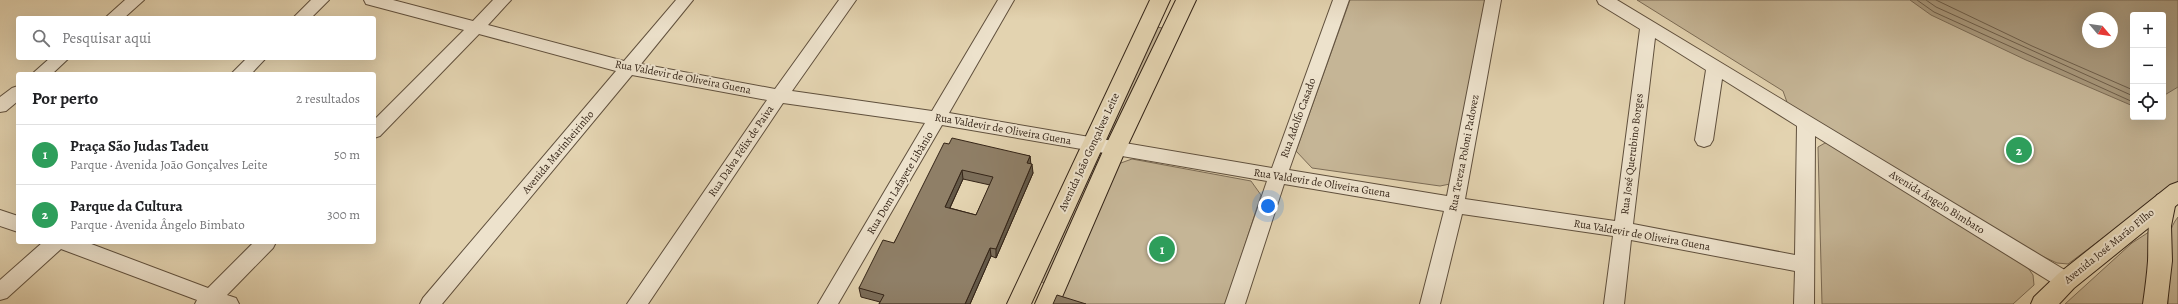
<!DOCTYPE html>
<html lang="pt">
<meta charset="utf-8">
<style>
:root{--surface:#fff;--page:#f6f6f6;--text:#202124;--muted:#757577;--line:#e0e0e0;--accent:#8f2418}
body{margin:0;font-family:Alegreya,serif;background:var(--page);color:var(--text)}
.controls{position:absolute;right:12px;top:12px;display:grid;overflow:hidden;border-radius:4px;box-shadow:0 4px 16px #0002}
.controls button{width:36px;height:36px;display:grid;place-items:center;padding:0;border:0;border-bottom:1px solid var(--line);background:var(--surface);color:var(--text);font:20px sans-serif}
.compass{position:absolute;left:2082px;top:12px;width:36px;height:36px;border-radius:50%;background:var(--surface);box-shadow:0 4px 16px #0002;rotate:119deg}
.you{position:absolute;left:1268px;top:206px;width:14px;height:14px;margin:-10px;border:3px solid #fff;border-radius:50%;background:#1a73e8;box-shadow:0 0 0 6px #1a73e833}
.badge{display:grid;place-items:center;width:26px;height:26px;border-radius:50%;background:var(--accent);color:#fff;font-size:13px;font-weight:700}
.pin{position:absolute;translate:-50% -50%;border:2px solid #fff;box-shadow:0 1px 4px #0006}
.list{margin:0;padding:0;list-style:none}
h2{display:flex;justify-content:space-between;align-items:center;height:52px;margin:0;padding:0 16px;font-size:17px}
h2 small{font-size:13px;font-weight:400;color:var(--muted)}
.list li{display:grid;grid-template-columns:26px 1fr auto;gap:12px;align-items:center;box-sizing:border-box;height:60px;padding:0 16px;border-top:1px solid var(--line)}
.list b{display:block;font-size:15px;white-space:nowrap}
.list p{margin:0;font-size:13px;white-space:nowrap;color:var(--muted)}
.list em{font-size:13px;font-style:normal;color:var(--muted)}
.icon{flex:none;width:22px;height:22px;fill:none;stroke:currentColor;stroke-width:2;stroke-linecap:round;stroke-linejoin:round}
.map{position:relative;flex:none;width:2178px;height:304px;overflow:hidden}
.search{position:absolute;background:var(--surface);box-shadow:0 4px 16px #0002;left:16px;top:16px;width:360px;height:44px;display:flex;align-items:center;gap:10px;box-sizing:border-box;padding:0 14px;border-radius:4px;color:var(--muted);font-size:15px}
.panel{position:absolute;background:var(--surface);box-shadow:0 4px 16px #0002;left:16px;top:72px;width:360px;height:172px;border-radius:4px}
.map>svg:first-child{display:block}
.green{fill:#c5b596;stroke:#7c6c56;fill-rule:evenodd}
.water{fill:#a8987c;stroke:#7a6a54;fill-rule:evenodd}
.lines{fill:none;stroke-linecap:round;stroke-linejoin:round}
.shore{stroke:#6e5e4a;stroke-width:1}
.minor-casing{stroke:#60503d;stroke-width:2}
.major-casing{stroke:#342417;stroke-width:2}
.highway-casing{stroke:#342417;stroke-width:2}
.minor{fill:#ede2cc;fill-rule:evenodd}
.major{fill:#e3d3b0;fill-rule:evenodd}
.highway{fill:#e3d3b0;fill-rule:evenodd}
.wall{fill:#7b6d59;stroke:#342417;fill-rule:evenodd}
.shaded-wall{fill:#645948;stroke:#342417}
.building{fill:#8f7f67;stroke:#342417;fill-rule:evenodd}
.labels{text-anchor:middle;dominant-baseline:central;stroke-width:4;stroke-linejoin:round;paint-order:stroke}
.street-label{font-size:11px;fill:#342417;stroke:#ede2cc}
</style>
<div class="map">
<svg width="2178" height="304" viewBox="0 0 2178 304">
<rect width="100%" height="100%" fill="#e3d3b0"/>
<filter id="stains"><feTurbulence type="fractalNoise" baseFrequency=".005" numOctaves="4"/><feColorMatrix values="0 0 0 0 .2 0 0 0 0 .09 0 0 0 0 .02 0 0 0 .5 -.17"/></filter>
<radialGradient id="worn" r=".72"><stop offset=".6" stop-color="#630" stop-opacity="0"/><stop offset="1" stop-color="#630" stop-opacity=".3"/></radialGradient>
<g class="green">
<polygon points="1350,0 1485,0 1450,184 1440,186 1312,168 1296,151"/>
<path d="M1637 0H2178V182L2068 264 2057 263 2005 239 1788 105 1783 91ZM2133 15H2163V117H2133ZM2088 18H2112V42H2088Z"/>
<polygon points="1157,27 1162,28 1163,32 1111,139 1105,137"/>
<polygon points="1825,143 1837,145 2026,265 2033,275 2034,285 2013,304 1822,304 1818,147"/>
<polygon points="1096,154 1103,156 1047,284 1042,282 1039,279"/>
<polygon points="1132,159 1251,181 1261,195 1226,304 1058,304 1118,164"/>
<path d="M2178 217V304H2168C2168 278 2161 237 2178 217Z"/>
<polygon points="2155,228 2150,304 2065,304 2132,243"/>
</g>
<path class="water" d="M1910 0H2178V87L2163 96V15H2133V106L2026 60 1931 15ZM2088 18H2112V42H2088Z"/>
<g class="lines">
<g class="shore">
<polyline points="1917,0 1934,12 2133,102"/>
<polyline points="1926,0 1936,7 2133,96"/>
<polyline points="1936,0 2032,46 2133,90"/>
</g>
<g class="minor-casing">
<g id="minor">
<polygon points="125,0 144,0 124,18 105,18"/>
<polygon points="311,0 329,0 311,18 293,18"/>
<path d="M364 0H393L473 21 493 0H511L488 25 624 61 676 0H693L641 64 775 89 839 0H856L792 91 932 111 998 0H1014L949 113 1272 168 1333 0H1349L1289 170 1447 196 1485 0H1501L1465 199 1615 221 1640 29 1599 4 1597 0H1617L2073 275 2076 281 2073 287 2066 289 2059 287 1815 136 1814 304H1794L1795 271 1631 240 1624 304H1604L1613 236 1462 214 1440 304H1420L1444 211 1284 184 1245 304H1225L1267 181 942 125 838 304H818L925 123 783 103 648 304H627L767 100 632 75 442 304H420L423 298 616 71 479 34 380 136 374 138V120L464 30 366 4ZM1655 38 1706 70 1695 140 1698 145 1704 147 1710 145 1713 140 1722 79 1797 126 1795 255 1633 224Z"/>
<polygon points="50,58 69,58 52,74 32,74"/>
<polygon points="247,58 266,58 251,74 231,74"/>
<polygon points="18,86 18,101 6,111 0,112 0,97 12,88"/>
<polygon points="0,210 18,216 18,232 0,226"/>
<polygon points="43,242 86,242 208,288 254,242 276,242 273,248 227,295 236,298 239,304 195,304 197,300 61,249 7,298 0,300 0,280"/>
</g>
</g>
<g class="major-casing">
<g id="major">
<polygon points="1150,0 1170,0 1031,304 1007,304"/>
<polygon points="1176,0 1196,0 1126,149 1059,304 1035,304 1104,149"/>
<polygon points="2178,182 2178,204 2074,288 2059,304 2031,304 2034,297 2058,274 2170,185"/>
</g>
</g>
<g class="highway-casing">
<path id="highway" d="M2165 192 2173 195 2176 201 2171 226 2172 261 2167 304H2143C2145 290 2147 275 2148 261 2149 238 2146 216 2157 195Z"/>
</g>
<use href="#minor" class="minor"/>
<use href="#major" class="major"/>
<use href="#highway" class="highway"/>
</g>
<path class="wall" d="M949 144 1030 156V164L1033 173 996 258 991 256 970 304H879L880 302 861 297 859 288 894 243ZM963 179 990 185 976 215 950 208Z"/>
<g class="shaded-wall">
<polygon points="1030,156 1031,165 1027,163"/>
<polygon points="1032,164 1033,173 996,258 996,249"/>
<polygon points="962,170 963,179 946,216 945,207"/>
<polygon points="990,248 991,256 970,304 965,304"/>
</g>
<g class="building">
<path d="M952 138 1030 156 1027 163 1032 164 996 249 990 248 965 304H879L884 295 859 288 883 240 894 243 944 143 949 144ZM962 170 993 177 976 215 945 207Z"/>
<polygon points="1057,295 1086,304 1053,304"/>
</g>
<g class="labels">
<g class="street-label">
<text transform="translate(683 77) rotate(11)">Rua Valdevir de Oliveira Guena</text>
<text transform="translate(1298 118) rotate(-70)">Rua Adolfo Casado</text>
<text transform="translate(1003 129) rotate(10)">Rua Valdevir de Oliveira Guena</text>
<text transform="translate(741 151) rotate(-56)">Rua Dalva Félix de Paiva</text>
<text transform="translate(558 152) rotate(-50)">Avenida Marinheirinho</text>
<text transform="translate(1089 152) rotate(-65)">Avenida João Gonçalves Leite</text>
<text transform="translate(1464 153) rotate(-79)">Rua Tereza Poloni Padovez</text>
<text transform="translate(1632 154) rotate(-83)">Rua José Querubino Borges</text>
<text transform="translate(900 183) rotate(-59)">Rua Dom Lafayete Libânio</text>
<text transform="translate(1322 183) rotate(9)">Rua Valdevir de Oliveira Guena</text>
<text transform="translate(1937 202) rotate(32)">Avenida Ângelo Bimbato</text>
<text transform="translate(1642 235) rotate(10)">Rua Valdevir de Oliveira Guena</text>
<text transform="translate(2109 246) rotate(-39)">Avenida José Marão Filho</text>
</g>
</g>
<rect width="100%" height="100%" filter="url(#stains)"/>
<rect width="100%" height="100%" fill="url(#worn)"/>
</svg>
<div class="controls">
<button>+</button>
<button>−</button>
<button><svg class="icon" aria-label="locate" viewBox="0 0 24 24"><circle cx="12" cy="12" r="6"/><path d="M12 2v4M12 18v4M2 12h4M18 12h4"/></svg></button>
</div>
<svg class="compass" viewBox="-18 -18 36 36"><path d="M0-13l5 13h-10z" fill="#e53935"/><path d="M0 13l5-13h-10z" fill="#757577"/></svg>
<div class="you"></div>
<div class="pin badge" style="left:1162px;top:249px;background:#2e9e5b">1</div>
<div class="pin badge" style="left:2019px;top:150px;background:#2e9e5b">2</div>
<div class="search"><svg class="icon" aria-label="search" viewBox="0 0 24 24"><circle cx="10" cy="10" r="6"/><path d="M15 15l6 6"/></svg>Pesquisar aqui</div>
<section class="panel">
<h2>Por perto<small>2 resultados</small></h2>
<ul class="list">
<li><span class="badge" style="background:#2e9e5b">1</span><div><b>Praça São Judas Tadeu</b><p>Parque · Avenida João Gonçalves Leite</p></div><em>50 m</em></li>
<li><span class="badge" style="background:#2e9e5b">2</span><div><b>Parque da Cultura</b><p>Parque · Avenida Ângelo Bimbato</p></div><em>300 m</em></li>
</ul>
</section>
</div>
